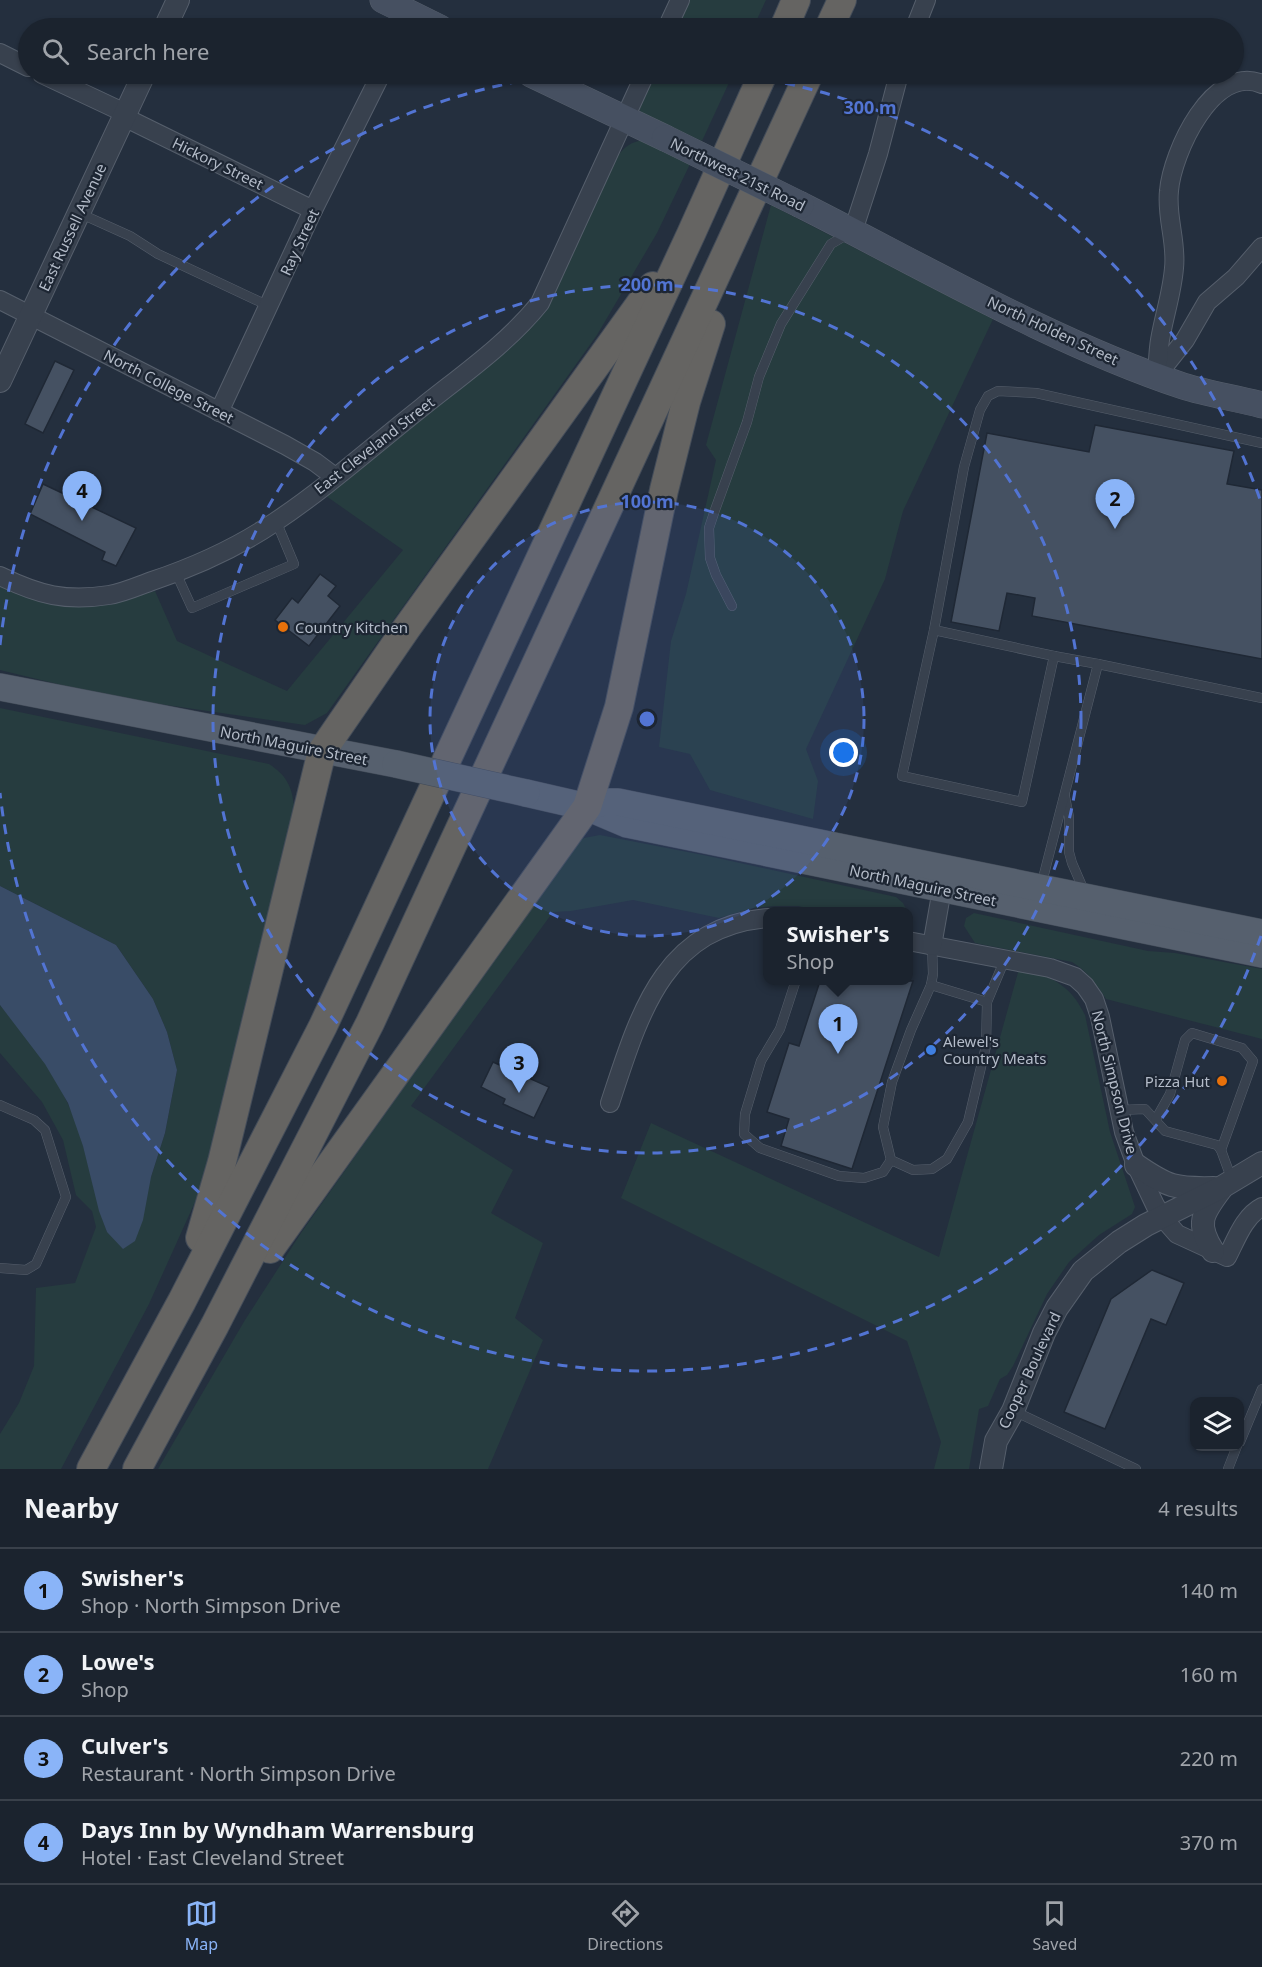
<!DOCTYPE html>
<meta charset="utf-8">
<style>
:root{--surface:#1b232e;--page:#282f3a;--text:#f1f3f6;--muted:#a0a4aa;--line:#39404a;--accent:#8ab4f8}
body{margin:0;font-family:"Noto Sans",sans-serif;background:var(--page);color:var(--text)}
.controls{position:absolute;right:18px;bottom:18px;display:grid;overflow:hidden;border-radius:12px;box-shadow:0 2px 4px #0004}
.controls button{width:54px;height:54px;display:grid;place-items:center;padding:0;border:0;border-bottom:2px solid var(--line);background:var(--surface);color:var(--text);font:30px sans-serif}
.you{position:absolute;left:844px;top:753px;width:21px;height:21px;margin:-15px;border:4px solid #fff;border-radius:50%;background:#1a73e8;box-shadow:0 0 0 9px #1a73e833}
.badge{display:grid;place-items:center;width:39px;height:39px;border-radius:50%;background:var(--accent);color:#111;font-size:20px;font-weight:700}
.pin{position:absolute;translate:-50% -50px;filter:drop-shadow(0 2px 3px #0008)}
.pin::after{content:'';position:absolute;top:32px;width:21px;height:18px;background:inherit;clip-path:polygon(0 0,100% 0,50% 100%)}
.popup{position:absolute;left:763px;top:907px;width:150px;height:78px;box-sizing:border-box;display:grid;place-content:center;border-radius:12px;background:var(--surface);filter:drop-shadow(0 2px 4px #0005);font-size:20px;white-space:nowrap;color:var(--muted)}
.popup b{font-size:22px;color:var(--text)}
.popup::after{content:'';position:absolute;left:50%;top:100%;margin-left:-12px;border:12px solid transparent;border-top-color:var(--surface)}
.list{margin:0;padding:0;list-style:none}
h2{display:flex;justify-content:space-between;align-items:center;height:78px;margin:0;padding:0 24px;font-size:26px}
h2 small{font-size:20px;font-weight:400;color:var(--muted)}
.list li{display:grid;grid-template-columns:39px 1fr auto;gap:18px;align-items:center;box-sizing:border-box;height:84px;padding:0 24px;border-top:2px solid var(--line)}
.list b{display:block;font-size:22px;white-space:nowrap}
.list p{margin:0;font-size:20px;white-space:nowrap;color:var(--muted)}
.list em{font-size:20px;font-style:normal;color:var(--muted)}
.icon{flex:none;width:33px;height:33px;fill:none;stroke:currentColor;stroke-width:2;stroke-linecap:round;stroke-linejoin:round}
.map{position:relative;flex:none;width:1262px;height:1469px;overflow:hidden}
.search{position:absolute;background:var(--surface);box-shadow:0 2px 4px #0004;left:18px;right:18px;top:18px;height:66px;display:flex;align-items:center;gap:15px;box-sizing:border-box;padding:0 21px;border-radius:33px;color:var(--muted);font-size:22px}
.sheet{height:414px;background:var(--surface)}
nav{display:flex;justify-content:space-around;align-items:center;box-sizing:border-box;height:84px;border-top:2px solid var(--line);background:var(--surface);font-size:16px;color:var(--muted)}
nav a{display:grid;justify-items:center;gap:3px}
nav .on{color:var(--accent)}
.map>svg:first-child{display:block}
.green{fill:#263c3f}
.water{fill:#394c67}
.building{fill:#455162;stroke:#1f2835;stroke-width:1.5}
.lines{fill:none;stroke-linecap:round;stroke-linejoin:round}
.service-casing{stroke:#565f6c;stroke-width:10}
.minor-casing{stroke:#565f6c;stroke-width:20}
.tertiary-casing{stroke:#565f6c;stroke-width:24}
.secondary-casing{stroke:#565f6c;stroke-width:27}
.primary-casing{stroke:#414a57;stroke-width:28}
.trunk-casing{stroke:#434c59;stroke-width:30}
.service{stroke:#38414e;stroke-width:9}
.minor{stroke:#38414e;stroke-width:18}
.tertiary{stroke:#38414e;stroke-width:22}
.secondary{stroke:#465061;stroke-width:26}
.primary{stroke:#56606e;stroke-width:27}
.trunk{stroke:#656462;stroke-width:28}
.secondary-bridge-casing{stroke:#565f6c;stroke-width:27;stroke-linecap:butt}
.primary-bridge-casing{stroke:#414a57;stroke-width:28;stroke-linecap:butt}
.secondary-bridge{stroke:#465061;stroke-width:26}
.primary-bridge{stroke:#56606e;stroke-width:27}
.ring{fill:none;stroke:#5274d3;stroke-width:3;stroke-dasharray:10 8}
.food-dot{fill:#e8710a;stroke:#1d2633;stroke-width:2}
.shop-dot{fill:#3f7fe0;stroke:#1d2633;stroke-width:2}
.labels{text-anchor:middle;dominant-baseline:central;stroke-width:4.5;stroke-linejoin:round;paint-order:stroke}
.street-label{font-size:15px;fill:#b4bcc9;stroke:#1d2633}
.poi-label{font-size:15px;fill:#b4bcc9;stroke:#1d2633;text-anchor:start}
.centre{fill:#5274d3;stroke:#1d2633;stroke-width:3}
.ring-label{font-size:18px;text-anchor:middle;font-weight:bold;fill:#5274d3;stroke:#1d2633;stroke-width:4.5;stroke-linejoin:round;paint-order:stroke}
</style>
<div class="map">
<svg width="1262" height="1469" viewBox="0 0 1262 1469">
<rect width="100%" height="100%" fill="#242f3e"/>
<g class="green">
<polygon points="687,0 766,0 753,28 674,28"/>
<polygon points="653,74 733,74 702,141 644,115 638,108"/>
<path d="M644 140 691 162 657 233 597 335 327 713 305 725 111 697 0 670V586C59 614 95 609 155 591L177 641 287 691 403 550 326 496 524 333 617 157C625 146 631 142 644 140Z"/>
<polygon points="771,205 993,319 903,511 885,579 806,749 818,781 813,819 710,790 690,754 659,747 671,641 686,594 716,460 706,445"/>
<path d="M0 708 269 764C286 775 292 786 294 806L204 1182 149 1304 61 1469H0V1434L19 1403 34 1366 36 1288 75 1283 96 1227 92 1211 76 1195 63 1140 42 1102 0 1053V1005C25 1034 52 1068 68 1104 87 1144 92 1190 107 1232L151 1177 165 1133 177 1070 167 1032 153 999 116 945 0 886Z"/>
<polygon points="600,835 708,856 896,897 903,903 907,911 824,912 798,906 775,906 753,908 719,918 633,900 571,911 553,912 411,1106 513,1170 491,1213 543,1243 515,1318 543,1340 488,1469 158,1469 245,1320 301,1233 575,844 584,838"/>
<path d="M974 913 1148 951 1175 953 1262 969V1039L1106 999C1096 983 1088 972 1072 962L975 943 964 926 966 918Z"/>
<path d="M1019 969C1051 976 1070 984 1085 1015L1110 1132 1135 1207 1132 1214 1099 1235 1069 1262 1047 1294 1013 1366 1007 1375 1000 1379 988 1406 979 1409 969 1469H934L941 1442 907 1341 621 1198 651 1123 939 1257Z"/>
</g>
<polygon class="water" points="0,886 116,945 153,999 167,1032 177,1070 165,1133 151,1177 143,1220 135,1241 123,1249 107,1232 99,1211 83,1146 68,1103 45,1064 0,1005"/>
<g class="building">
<polygon points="55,361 74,370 43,433 25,424"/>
<polygon points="1095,425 1234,451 1227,484 1262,490 1262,659 1032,616 1035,598 1007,593 999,631 951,622 987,433 1089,452"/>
<polygon points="43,484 136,528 116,566 102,560 105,552 30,514"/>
<polygon points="320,574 336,586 328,596 340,606 309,646 275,620 292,598 298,603"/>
<polygon points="820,981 913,981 852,1169 781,1146 789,1119 767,1112 789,1043 799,1046"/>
<polygon points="493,1062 549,1087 534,1118 503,1104 505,1099 481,1087"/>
<polygon points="1152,1270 1184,1283 1166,1325 1151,1319 1105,1429 1064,1412 1111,1299"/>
</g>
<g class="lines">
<g class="service-casing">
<g id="service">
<polyline points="79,213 130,236 158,254 269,306"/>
<polyline points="176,573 192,608 294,564 276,521"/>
<polyline points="732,606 716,575 710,558 709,528 715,510 747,422 759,377 781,324 831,244 848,234"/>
<polyline points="934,630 1054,656 1022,802 902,776 934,630 964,467 980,410 988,396 998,391 1036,393 1262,443"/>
<polyline points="1054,656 1098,664"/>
<polyline points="1065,797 1069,817 1069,852 1072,863 1085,893"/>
<polyline points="1041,886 1098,664 1262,698"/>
<polyline points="932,946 933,974 931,985 911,1030 892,1082 883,1127 891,1160 913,1170 932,1169 947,1159 968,1122 986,1046 987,1002 1005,959"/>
<polyline points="796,980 780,1029 761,1061 745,1114 744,1134 760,1148 839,1176 864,1178 883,1172 891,1160"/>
<polyline points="931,985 987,1002"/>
<polyline points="0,1105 34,1120 45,1130 66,1197 36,1264 26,1270 0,1268"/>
<polyline points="1120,1110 1145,1109 1165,1131 1217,1145 1221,1150 1232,1180"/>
<polyline points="1156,1119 1170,1094 1185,1040 1192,1033 1242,1048 1253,1061 1221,1150"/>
<polyline points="1014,1411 1136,1469"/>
<polyline points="1240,1442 1262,1389"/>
<polyline points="1228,1469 1237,1446"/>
</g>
</g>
<g class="minor-casing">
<g id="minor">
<polyline points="667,28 680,0"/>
<polyline points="915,28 926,0"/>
<polyline points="0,53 28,67"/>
<polyline points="42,74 125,113"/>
<polyline points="124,117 313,210"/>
<polyline points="853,231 878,154 899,74"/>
<polyline points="0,300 285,445 315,462 335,477"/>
<polyline points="1158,374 1185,340 1207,302 1236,277 1262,247"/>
<path d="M1157 376C1158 364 1158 352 1160 340 1164 316 1172 293 1174 268 1177 242 1166 217 1169 191 1172 153 1213 63 1262 84"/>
<polyline points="219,412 313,210 381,74"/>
<path d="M0 576C39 595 66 602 109 595 123 593 138 586 152 581 194 567 238 547 275 522 326 488 373 446 421 408 462 375 507 344 540 303L645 74"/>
<path d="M908 941 1050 968 1075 977 1085 986 1094 999 1100 1017 1124 1132 1136 1165 1155 1205 1163 1218 1177 1234 1227 1257C1236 1240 1244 1216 1262 1207"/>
<polyline points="932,946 942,889"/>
<path d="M610 1103C638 1019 662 926 768 918"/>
</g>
</g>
<g class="tertiary-casing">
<g id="tertiary">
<polyline points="165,28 178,0"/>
<polyline points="0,381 144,74"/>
<path d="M1136 1165C1168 1187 1175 1189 1214 1188"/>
<path d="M1213 1251C1195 1223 1203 1213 1221 1189"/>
<polyline points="991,1469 996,1441 1013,1411 1044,1333 1057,1308 1083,1271 1119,1242 1146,1225 1222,1187 1262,1163"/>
</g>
</g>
<g class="secondary-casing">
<g id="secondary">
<polyline points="383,0 440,28"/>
<polyline points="531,74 665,138"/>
<path d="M801 205C924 267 1052 342 1183 386 1208 394 1236 398 1262 405"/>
</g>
</g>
<g class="primary-casing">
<g id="primary">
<polyline points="0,687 396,764"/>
<polyline points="526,793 587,807 627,824 1262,954"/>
<polyline points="597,804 605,802 618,802 1262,933"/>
</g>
</g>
<g class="trunk-casing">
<g id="trunk">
<polyline points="784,28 796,0"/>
<polyline points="829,28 842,0"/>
<polyline points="200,1238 222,1162 322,751 406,629 653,286"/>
<polyline points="270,1249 587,807 619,707 664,490 686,402 711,324"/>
<polyline points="91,1469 182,1301 323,1026 691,234 763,74"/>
<polyline points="137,1469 215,1325 370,1023 809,74"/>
</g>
</g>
<use href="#service" class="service"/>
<use href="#minor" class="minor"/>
<use href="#tertiary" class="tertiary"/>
<use href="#secondary" class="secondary"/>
<use href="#primary" class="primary"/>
<use href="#trunk" class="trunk"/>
<g class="secondary-bridge-casing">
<polyline id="secondary-bridge" points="665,138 801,205"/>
</g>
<g class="primary-bridge-casing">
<polyline id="primary-bridge" points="396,764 526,793"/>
</g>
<use href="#secondary-bridge" class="secondary-bridge"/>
<use href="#primary-bridge" class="primary-bridge"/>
</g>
<circle cx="647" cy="719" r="217" fill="#5274d3" fill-opacity=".12"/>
<g class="ring">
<circle cx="647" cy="719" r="217"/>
<circle cx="647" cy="719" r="434"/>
<path d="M1261 936A651 651 0 0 1 0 793M0 645A651 651 0 0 1 562 74M732 74A651 651 0 0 1 1261 502"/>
</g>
<g class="food-dot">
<circle cx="283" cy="627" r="6"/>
<circle cx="1222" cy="1081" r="6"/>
</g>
<circle class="shop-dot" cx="931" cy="1050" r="6"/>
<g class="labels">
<g class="street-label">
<text transform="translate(218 163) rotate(26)">Hickory Street</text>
<text transform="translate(738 174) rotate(26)">Northwest 21st Road</text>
<text transform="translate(72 227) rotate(-65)">East Russell Avenue</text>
<text transform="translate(299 242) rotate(-65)">Ray Street</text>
<text transform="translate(1053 330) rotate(25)">North Holden Street</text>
<text transform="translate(169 386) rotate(27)">North College Street</text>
<text transform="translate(374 445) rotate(-38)">East Cleveland Street</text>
<text transform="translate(294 745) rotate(11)">North Maguire Street</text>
<text transform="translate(923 885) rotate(12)">North Maguire Street</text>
<text transform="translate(1115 1082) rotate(76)">North Simpson Drive</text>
<text transform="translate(1029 1370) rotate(-65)">Cooper Boulevard</text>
</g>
<g class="poi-label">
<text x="295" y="627">Country Kitchen</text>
<text x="943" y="1041">Alewel's<tspan x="943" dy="17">Country Meats</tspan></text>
<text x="1210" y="1081" text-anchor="end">Pizza Hut</text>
</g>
</g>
<circle cx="647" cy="719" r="9" class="centre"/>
<g class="ring-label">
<text x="870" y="114">300 m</text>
<text x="647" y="291">200 m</text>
<text x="647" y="508">100 m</text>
</g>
</svg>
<div class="controls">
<button><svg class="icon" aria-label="layers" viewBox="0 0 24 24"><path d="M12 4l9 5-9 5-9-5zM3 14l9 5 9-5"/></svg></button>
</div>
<div class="you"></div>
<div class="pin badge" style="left:838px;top:1054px">1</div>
<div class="popup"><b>Swisher's</b>Shop</div>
<div class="pin badge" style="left:1115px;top:529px">2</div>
<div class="pin badge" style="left:519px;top:1093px">3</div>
<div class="pin badge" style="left:82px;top:521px">4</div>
<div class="search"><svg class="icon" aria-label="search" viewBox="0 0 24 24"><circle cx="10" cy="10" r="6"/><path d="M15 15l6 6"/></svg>Search here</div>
</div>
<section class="sheet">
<h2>Nearby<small>4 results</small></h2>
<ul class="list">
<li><span class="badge">1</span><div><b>Swisher's</b><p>Shop · North Simpson Drive</p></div><em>140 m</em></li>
<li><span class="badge">2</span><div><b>Lowe's</b><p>Shop</p></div><em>160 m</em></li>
<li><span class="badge">3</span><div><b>Culver's</b><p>Restaurant · North Simpson Drive</p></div><em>220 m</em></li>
<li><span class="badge">4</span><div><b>Days Inn by Wyndham Warrensburg</b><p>Hotel · East Cleveland Street</p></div><em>370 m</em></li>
</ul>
</section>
<nav>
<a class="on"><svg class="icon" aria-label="map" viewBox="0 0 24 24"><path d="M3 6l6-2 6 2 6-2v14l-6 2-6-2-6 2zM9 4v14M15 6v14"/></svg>Map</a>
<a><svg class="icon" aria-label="directions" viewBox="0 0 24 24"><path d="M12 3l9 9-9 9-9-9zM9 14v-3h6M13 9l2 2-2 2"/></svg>Directions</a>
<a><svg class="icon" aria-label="saved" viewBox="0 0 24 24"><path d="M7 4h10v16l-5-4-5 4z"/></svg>Saved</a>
</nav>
